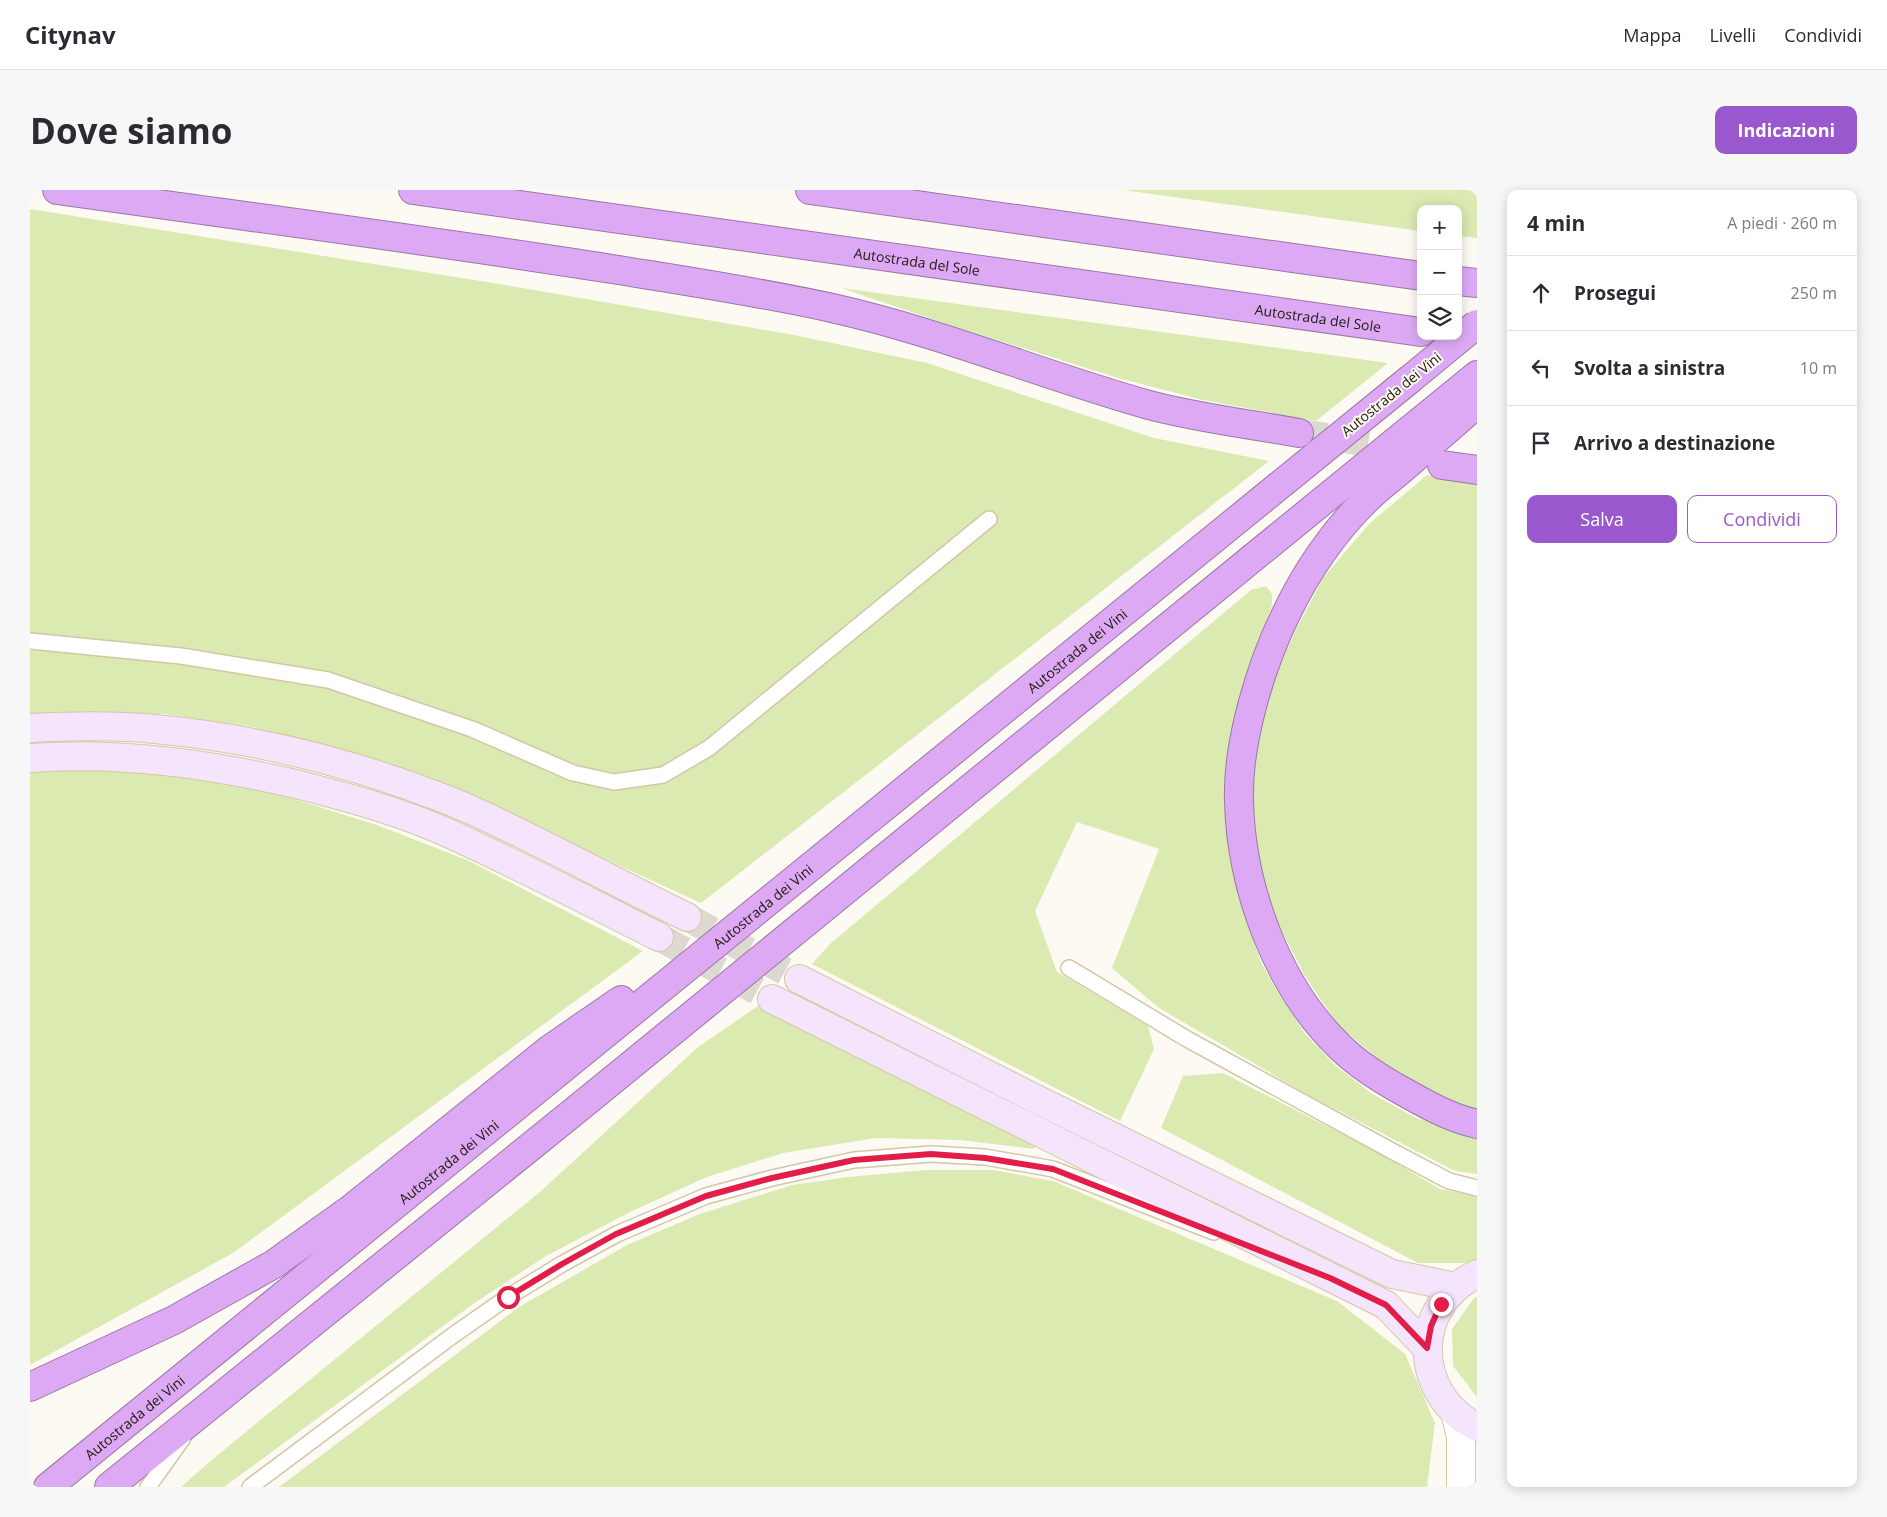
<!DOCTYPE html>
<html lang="it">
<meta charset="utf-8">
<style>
:root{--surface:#fff;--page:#f7f7f7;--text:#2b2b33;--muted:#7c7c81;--line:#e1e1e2;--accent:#9958ce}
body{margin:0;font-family:"Open Sans",sans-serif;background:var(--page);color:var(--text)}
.controls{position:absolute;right:15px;top:15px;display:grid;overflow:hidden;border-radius:10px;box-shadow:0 2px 12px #0003}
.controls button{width:45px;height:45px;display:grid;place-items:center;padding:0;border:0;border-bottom:1px solid var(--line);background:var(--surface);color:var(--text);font:25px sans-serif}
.stop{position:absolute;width:15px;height:15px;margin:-11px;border:4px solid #e11d48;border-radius:50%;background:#fff}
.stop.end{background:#e11d48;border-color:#fff;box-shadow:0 1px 5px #0008}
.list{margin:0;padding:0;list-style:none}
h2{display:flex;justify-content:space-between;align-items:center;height:65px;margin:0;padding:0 20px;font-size:21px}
h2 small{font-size:16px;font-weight:400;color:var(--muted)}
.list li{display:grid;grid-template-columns:32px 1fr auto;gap:15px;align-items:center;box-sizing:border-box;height:75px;padding:0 20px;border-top:1px solid var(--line)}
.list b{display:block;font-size:19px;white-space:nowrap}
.list em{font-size:16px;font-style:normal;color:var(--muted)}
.actions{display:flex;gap:10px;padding:15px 20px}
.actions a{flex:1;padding:11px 0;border:1px solid var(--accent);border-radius:10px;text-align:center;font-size:18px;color:var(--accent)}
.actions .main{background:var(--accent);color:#fff}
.icon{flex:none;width:28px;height:28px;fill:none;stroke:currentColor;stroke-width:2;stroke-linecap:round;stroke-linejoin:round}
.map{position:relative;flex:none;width:1447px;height:1297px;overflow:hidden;border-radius:10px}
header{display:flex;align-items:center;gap:30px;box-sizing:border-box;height:70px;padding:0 25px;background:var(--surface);border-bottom:1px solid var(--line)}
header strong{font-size:24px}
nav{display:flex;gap:28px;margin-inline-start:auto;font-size:18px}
.intro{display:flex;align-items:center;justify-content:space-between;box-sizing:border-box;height:120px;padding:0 30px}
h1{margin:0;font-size:35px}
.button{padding:12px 22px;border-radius:10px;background:var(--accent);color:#fff;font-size:18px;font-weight:700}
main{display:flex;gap:30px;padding:0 30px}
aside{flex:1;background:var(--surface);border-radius:10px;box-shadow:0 2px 12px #0003}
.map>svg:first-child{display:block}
.green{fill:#daeab1}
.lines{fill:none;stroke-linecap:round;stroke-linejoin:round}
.secondary-tunnel{stroke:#dcd9d1;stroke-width:28;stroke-dasharray:28 14;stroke-linecap:butt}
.motorway-tunnel{stroke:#dcd9d1;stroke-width:28;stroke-dasharray:28 14;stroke-linecap:butt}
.service-casing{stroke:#d5c6a6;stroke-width:18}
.minor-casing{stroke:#d5c6a6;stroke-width:30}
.secondary-casing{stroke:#d5c6a6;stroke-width:30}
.motorway-casing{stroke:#9b77a4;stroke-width:30}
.service{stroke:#fff;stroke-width:15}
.minor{stroke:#fff;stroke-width:28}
.secondary{stroke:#f5e5fc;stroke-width:28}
.motorway{stroke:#dda9f4;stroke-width:28}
.motorway-bridge-casing{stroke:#9b77a4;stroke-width:30;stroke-linecap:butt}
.motorway-bridge{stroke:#dda9f4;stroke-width:28}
.route{stroke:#e11d48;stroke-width:6}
.labels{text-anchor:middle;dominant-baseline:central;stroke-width:4;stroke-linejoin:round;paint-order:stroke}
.street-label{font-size:14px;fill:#201b0f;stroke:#fdfaf3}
</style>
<header>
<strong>Citynav</strong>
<nav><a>Mappa</a><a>Livelli</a><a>Condividi</a></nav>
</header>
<div class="intro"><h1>Dove siamo</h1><a class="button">Indicazioni</a></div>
<main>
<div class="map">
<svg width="1447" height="1297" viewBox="0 0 1447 1297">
<rect width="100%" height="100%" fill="#fdfaf3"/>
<g class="green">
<polygon points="1093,0 1447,0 1447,48 1428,46 1428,19 1391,19 1391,41"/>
<polygon points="0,19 469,94 764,145 897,173 1124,248 1239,271 671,713 415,596 319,561 223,537 134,524 35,523 0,526"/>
<polygon points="811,98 1358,173 1286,231 1173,210 1088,188 917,134"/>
<polygon points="1397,285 1447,292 1447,919 1416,910 1365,883 1308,835 1275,786 1241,720 1226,652 1222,608 1226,551 1243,490 1264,444 1293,388 1339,334"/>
<polygon points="1236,396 1242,404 1242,415 1209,517 1203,676 1212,718 1231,772 1248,803 1276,845 1305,875 1341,903 1386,928 1447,946 1447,984 1425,981 1280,906 1129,818 1082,778 1129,659 1047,632 1005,721 1027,782 1118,836 1124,859 1090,931 782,774 800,754 1221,400"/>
<polygon points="70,578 154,587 248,604 347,635 437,670 613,761 203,1063 0,1175 0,581"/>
<polygon points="732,813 1008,951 1004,959 930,950 846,948 753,963 677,987 602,1021 516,1066 443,1114 194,1297 151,1297 184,1268 511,1001 667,858"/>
<polygon points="1193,883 1345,961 1410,999 1447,1007 1447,1073 1388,1073 1131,938 1153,886"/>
<polygon points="896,980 963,980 1023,991 1307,1111 1375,1164 1405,1233 1397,1297 249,1297 489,1117 597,1055 670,1024 762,995 818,987"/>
<polygon points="1447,1107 1447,1207 1423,1176 1422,1139 1444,1108"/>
</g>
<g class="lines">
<g class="secondary-tunnel">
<polyline points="657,727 769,789"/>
<polyline points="629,747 742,809"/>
</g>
<polyline class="motorway-tunnel" points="1269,243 1379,258"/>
<g class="service-casing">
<g id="service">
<polyline points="0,451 151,466 298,490 442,539 543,583 584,592 633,585 679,558 959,329"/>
<polyline points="1039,778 1157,849 1362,961 1419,991 1447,998"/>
<polyline points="118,1297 153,1248"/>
<polyline points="220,1297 422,1146 478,1107 532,1074 587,1044 676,1006 742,988 824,970 901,964 955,967 1023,979 1184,1042"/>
</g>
</g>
<g class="minor-casing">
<polyline id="minor" points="1425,1222 1431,1247 1431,1297"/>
</g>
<g class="secondary-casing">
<g id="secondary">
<path d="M0 538C41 536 84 535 125 539 223 548 323 573 415 609 454 624 491 644 528 662 571 684 614 706 657 727"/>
<path d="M0 568C92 561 182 574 270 595 320 608 371 622 418 643 489 675 559 712 629 747"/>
<polyline points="769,789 1008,910 1362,1084 1426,1097"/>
<polyline points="742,809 1356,1115 1397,1158"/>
<path d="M1447 1084C1381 1115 1382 1205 1447 1237"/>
</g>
</g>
<g class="motorway-casing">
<g id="motorway">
<path d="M27 0C212 26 398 50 582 79 656 91 730 102 802 118 910 142 1012 185 1119 215 1168 228 1219 234 1269 243"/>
<path id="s1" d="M383 0 1391 142"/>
<polyline points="780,0 1391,86"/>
<polyline points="1428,91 1447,93"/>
<path d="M1447 214C1422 236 1396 258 1371 280 1359 290 1347 299 1336 310 1304 341 1276 382 1257 422 1231 474 1207 553 1209 611 1211 697 1247 796 1309 856 1329 876 1352 890 1376 903 1399 916 1421 928 1447 934"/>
<polyline points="1412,275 1447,280"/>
<polyline points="0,1197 144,1130 244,1074 321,1019 520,859 591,810"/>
<path id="s2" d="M18 1297 1379 190"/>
<polyline points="79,1297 541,924 1447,185"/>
</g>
</g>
<use href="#service" class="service"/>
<use href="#minor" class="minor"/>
<use href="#secondary" class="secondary"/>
<use href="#motorway" class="motorway"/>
<g class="motorway-bridge-casing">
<polyline id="motorway-bridge" points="1379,190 1447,134"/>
</g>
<use href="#motorway-bridge" class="motorway-bridge"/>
</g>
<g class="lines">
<polyline class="route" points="478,1107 532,1074 586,1044 676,1006 742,988 824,970 901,964 955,968 1023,979 1300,1088 1356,1115 1397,1158 1401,1136 1411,1114"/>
</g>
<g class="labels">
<g class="street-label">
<text stroke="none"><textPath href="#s1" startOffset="509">Autostrada del Sole</textPath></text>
<text stroke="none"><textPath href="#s1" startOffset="914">Autostrada del Sole</textPath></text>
<text transform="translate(1361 204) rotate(-39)">Autostrada dei Vini</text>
<text stroke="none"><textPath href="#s2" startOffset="1326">Autostrada dei Vini</textPath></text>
<text stroke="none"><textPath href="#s2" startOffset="921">Autostrada dei Vini</textPath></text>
<text stroke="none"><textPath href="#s2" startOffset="516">Autostrada dei Vini</textPath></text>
<text stroke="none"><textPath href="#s2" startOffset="111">Autostrada dei Vini</textPath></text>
</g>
</g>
</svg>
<div class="controls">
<button>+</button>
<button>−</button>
<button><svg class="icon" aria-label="layers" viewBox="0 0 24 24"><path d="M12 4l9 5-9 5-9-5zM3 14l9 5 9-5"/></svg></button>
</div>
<div class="stop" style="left:478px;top:1107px"></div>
<div class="stop end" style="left:1411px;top:1114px"></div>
</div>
<aside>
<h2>4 min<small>A piedi · 260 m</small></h2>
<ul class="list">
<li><svg class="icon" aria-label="ahead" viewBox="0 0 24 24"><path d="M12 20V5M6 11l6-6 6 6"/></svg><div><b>Prosegui</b></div><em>250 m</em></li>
<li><svg class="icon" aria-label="left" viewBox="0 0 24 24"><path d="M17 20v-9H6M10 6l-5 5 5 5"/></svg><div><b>Svolta a sinistra</b></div><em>10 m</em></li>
<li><svg class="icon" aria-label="arrive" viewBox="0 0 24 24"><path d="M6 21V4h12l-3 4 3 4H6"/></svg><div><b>Arrivo a destinazione</b></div></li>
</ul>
<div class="actions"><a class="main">Salva</a><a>Condividi</a></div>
</aside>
</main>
